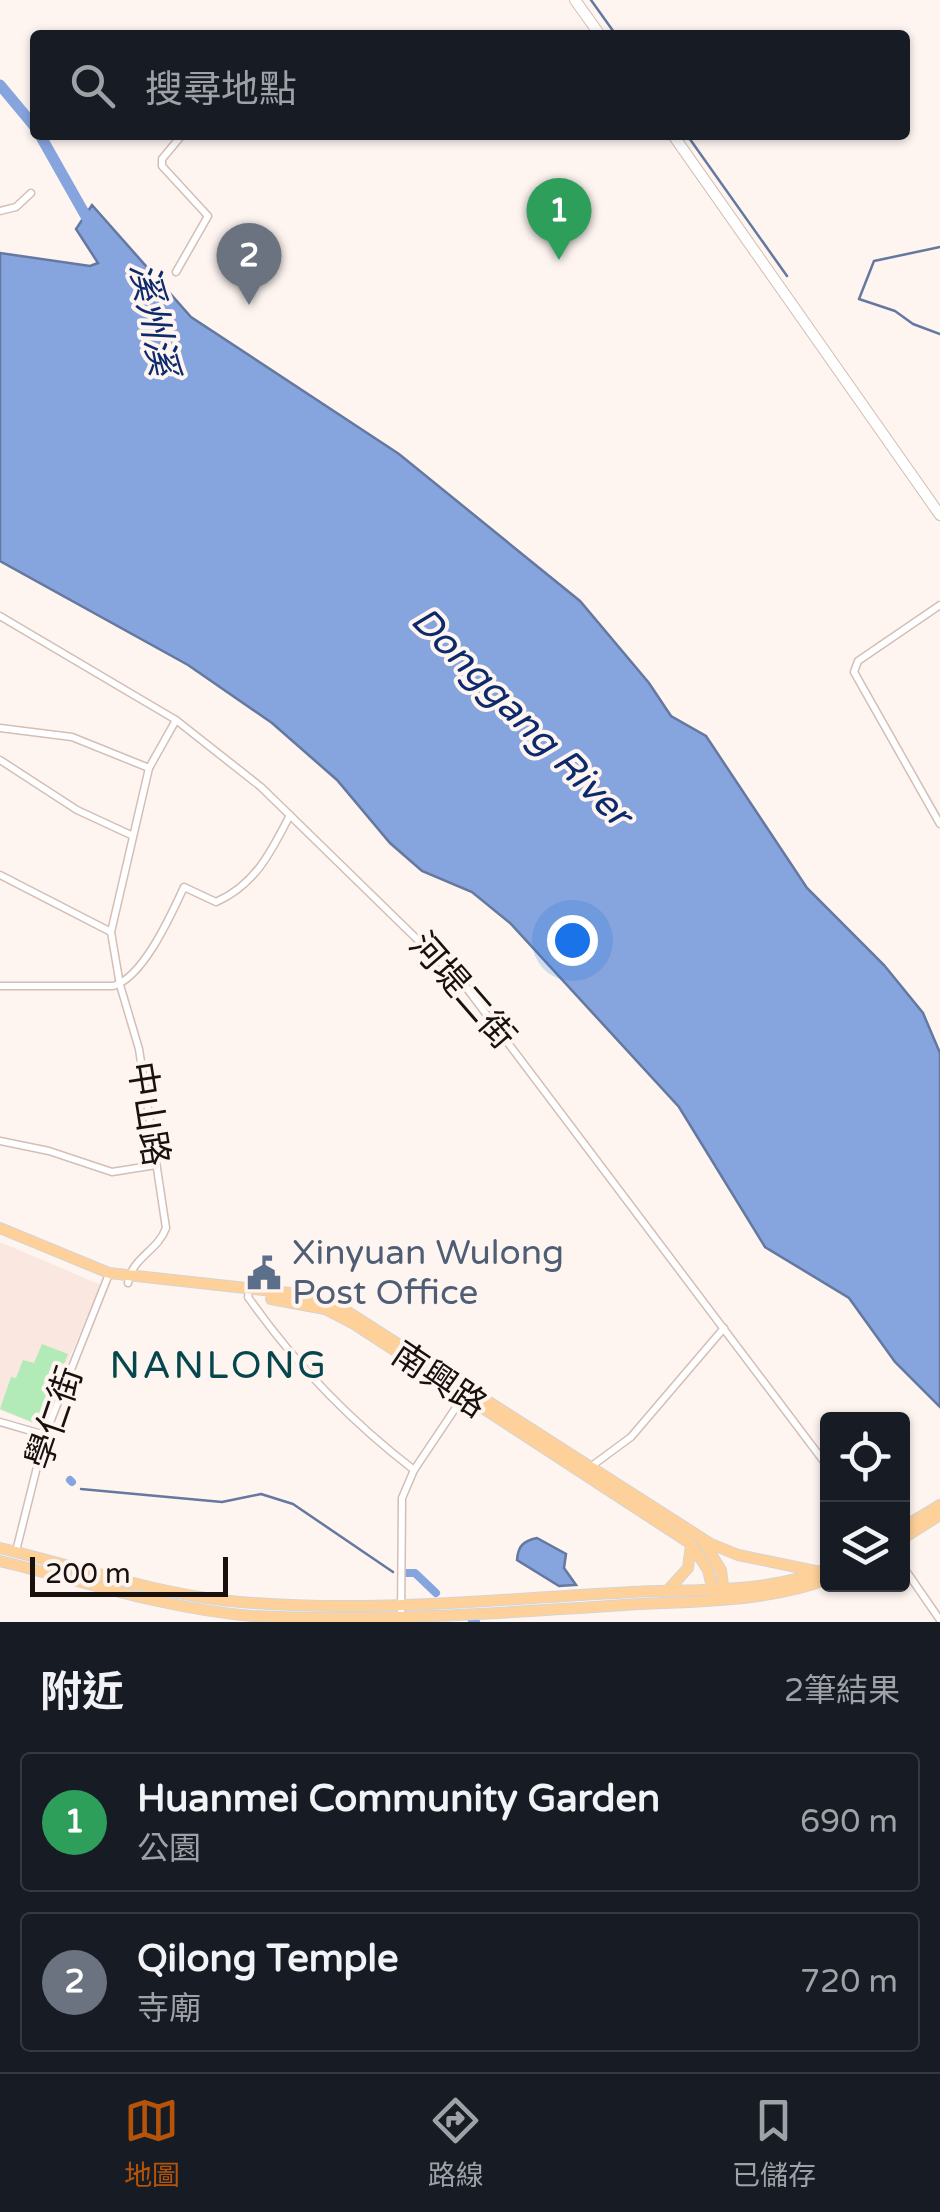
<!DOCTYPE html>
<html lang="zh-TW">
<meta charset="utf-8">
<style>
:root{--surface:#171b24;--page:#20242c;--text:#f1f3f6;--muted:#9ea1a6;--line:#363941;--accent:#b45309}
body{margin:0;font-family:"Varela Round","Noto Sans TC",sans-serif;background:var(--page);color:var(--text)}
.controls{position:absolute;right:30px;bottom:30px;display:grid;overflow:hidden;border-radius:10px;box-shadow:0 2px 8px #0004}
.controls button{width:90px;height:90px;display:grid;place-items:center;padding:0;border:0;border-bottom:2px solid var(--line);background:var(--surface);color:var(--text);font:50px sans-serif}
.scale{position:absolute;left:30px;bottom:25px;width:198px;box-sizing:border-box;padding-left:10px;border:5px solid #18110e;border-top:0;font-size:28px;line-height:35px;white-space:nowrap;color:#18110e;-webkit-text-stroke:8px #fef5f1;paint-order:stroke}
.you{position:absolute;left:572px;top:940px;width:35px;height:35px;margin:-25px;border:8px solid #fff;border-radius:50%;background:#1a73e8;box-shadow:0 0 0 15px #1a73e833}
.badge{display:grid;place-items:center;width:65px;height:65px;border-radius:50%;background:var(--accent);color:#fff;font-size:32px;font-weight:700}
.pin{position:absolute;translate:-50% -82px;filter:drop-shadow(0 2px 5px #0008)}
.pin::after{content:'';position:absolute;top:52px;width:35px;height:30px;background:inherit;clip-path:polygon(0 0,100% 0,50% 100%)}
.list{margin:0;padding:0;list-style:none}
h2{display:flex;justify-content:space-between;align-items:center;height:130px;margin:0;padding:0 40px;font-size:42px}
h2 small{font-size:32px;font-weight:400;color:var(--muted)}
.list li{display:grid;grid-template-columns:65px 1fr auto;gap:30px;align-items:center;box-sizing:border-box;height:140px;margin:0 20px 20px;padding:0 20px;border:2px solid var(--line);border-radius:10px}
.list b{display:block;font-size:38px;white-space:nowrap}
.list p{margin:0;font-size:32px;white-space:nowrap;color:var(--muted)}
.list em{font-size:32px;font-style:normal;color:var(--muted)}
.icon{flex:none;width:55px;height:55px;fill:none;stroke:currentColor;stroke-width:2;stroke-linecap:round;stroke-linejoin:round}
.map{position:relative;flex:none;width:940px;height:1622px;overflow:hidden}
.search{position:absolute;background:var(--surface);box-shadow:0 2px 8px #0004;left:30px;right:30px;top:30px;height:110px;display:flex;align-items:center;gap:25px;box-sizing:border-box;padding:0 35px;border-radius:10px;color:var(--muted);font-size:38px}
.sheet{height:450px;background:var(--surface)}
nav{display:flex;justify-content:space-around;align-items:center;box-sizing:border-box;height:140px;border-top:2px solid var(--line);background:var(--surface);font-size:28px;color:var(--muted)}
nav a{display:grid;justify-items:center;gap:5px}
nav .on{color:var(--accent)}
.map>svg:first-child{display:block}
.built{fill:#f9e7e0}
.green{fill:#b3ebb8}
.water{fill:#86a4dd;stroke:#65789f;stroke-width:2.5}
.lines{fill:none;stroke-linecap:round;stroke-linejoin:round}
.stream{stroke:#65789f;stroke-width:2.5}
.canal{stroke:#86a4dd;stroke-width:8}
.river{stroke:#86a4dd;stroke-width:11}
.street-casing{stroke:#d4beb5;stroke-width:9}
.secondary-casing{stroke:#d4beb5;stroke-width:12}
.primary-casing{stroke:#d5d4d4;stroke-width:12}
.street{stroke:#fff;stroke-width:6}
.secondary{stroke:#fff;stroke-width:10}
.primary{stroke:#fed19a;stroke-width:10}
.labels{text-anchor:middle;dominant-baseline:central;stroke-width:8;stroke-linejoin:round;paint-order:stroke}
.street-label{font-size:35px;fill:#18110e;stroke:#fef5f1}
.service-label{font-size:35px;fill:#4e5e75;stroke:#fef5f1;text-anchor:start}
.water-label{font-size:38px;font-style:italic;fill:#0d2a6c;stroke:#fef5f1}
.neighbourhood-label{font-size:38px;letter-spacing:2.5px;fill:#06474d;stroke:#fef5f1}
</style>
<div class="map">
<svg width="940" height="1622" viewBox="0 0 940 1622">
<rect width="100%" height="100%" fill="#fef5f1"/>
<polygon class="built" points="0,1242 101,1285 46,1411 32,1423 0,1410"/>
<polygon class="green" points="42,1344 68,1354 60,1374 50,1370 42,1389 53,1394 46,1411 32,1422 0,1409 11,1377 16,1378 23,1360 34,1363"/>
<g class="water">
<polygon points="92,205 191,317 399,454 580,601 649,683 671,716 706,736 807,888 884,965 923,1013 940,1053 940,1407 895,1362 849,1298 765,1247 679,1107 510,923 472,892 422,871 390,843 337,780 272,723 188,665 0,561 0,253 90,266 98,263 76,229"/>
<path d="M537 1538 566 1554 564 1568 576 1585 559 1586 517 1560C518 1546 523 1541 537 1538Z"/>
</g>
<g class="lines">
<g class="stream">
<polyline points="591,0 616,35"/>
<polyline points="687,135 787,276"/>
<polyline points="940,247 874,261 859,299 895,311 913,324 940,334"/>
<polyline points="81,1489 222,1502 261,1494 293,1504 393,1572"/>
</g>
<g class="canal">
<polyline points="70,1480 72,1482"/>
<polyline points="405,1573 415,1573 436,1593"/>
<polyline points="472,1620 476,1622"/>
</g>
<g class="river">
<polyline points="0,85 35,127"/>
<polyline points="40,135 92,227"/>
</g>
<g class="street-casing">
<g id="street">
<polyline points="0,211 16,207 31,193"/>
<polyline points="176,272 208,216 162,166 162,159 182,135"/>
<polyline points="940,605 858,661 854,672 940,824"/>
<polyline points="0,616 176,720 261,787 465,986 828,1467"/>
<polyline points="0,728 72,737 149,768 176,720"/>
<polyline points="0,760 77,810 131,835"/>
<polyline points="0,875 111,932"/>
<path d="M0 986H113C143 978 171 915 184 887L216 902C255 885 271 852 290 815"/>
<polyline points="0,1141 49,1151 112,1172 156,1165"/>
<path d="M128 1283C132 1257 158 1251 166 1228L139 1049 120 985 111 932 149 768"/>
<path d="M249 1290 248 1297C295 1364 349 1420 414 1470"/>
<polyline points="0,1422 45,1435"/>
<polyline points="589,1468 631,1437 724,1328"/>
<polyline points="16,1551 45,1435 109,1274"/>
<polyline points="902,1565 940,1620"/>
<polyline points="401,1622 402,1498 414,1470 465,1394"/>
</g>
</g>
<g class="secondary-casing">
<g id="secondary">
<polyline points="575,0 600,35"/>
<polyline points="673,135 940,515"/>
</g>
</g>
<g class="primary-casing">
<g id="primary">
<polyline points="0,1228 109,1273 291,1293 345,1310 711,1544 738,1555 820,1572"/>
<polyline points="271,1299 325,1309 354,1324 691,1544 708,1570 713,1591"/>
<polyline points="902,1528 940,1505"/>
<polyline points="902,1539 940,1515"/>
<polyline points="702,1540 721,1570 724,1592"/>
<path d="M0 1548C76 1566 152 1593 230 1601 362 1614 499 1599 632 1592 694 1589 770 1594 828 1568"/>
<path d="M0 1561C83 1581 167 1609 252 1616 374 1622 503 1613 624 1605 690 1601 766 1603 828 1579"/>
<polyline points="668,1590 688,1568 691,1545"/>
</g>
</g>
<use href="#street" class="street"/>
<use href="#secondary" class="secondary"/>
<use href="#primary" class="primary"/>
</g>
<defs>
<g id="civic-bare" transform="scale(2.7)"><path d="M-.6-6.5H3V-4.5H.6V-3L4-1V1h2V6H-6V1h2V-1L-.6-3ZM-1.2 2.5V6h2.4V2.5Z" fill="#5c6f8a" stroke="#fef5f1" stroke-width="2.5" paint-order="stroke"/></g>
</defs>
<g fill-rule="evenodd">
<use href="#civic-bare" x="264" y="1273"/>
</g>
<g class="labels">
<g class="street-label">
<text transform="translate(462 991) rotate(49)">河堤二街</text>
<text transform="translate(148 1114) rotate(81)">中山路</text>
<text transform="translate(439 1380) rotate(34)">南興路</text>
<text transform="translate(55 1418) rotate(-71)">學仁街</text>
</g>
<g class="service-label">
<text x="292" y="1253">Xinyuan Wulong<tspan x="292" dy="40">Post Office</tspan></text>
</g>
<g class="water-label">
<text transform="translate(153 319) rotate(79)">溪州溪</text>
<text transform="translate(521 717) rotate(45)">Donggang River</text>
</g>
<g class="neighbourhood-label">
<text x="219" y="1366">NANLONG</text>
</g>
</g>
</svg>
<div class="controls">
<button><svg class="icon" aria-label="locate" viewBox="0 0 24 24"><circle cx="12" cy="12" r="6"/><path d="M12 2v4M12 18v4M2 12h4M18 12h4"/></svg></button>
<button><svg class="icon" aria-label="layers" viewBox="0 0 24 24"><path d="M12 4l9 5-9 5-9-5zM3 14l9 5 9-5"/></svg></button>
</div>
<div class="scale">200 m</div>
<div class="you"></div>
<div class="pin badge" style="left:559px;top:260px;background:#2e9e5b">1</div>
<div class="pin badge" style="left:249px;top:305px;background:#6b7280">2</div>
<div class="search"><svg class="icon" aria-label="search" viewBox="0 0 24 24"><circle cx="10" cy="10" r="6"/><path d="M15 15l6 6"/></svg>搜尋地點</div>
</div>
<section class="sheet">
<h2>附近<small>2筆結果</small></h2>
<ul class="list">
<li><span class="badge" style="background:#2e9e5b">1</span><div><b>Huanmei Community Garden</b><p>公園</p></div><em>690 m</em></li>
<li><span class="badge" style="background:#6b7280">2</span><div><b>Qilong Temple</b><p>寺廟</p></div><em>720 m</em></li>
</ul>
</section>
<nav>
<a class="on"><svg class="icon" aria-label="map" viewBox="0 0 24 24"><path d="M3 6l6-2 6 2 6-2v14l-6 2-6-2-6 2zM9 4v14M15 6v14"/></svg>地圖</a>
<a><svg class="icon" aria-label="directions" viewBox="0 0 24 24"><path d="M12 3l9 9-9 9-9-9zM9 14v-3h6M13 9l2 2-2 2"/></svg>路線</a>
<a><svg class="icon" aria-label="saved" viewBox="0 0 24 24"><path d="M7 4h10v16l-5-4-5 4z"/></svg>已儲存</a>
</nav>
